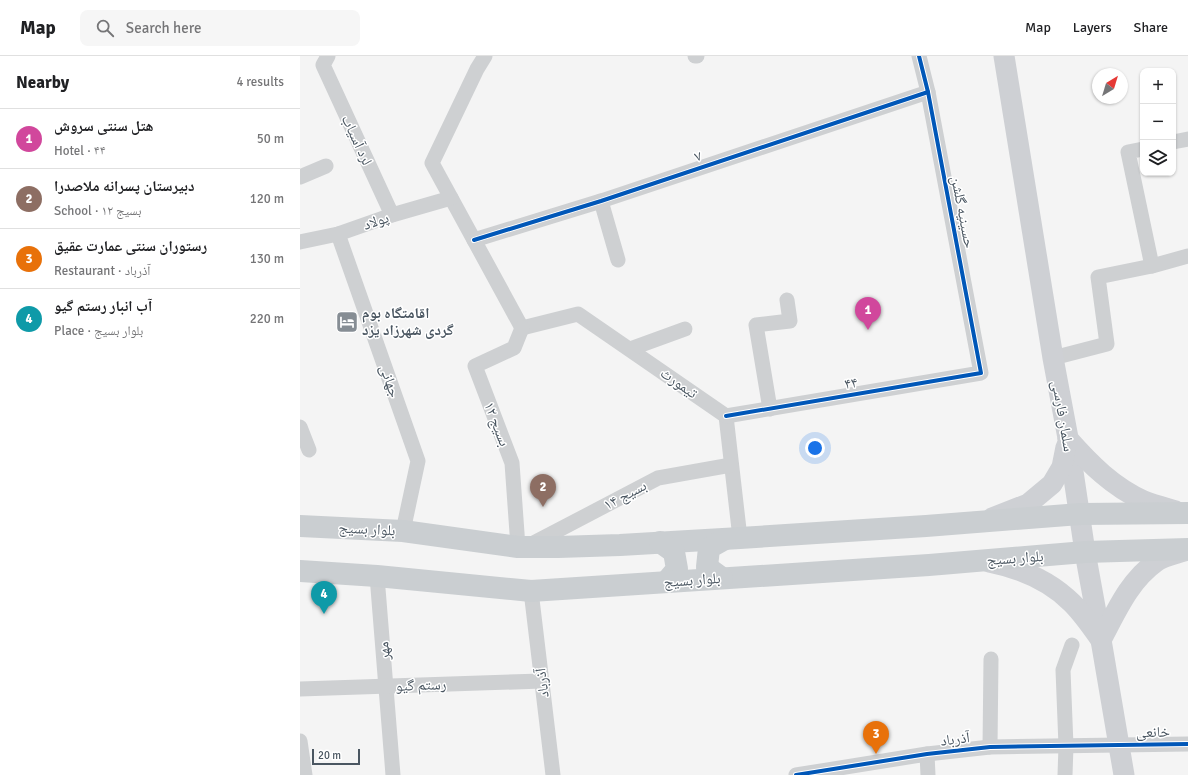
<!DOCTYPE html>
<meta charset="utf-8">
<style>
:root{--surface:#fff;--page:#f6f6f6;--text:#202124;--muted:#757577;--line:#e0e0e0;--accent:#868d94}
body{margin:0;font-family:Signika,"Noto Naskh Arabic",sans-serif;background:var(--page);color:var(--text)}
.controls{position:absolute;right:12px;top:12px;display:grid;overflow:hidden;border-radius:8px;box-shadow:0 1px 3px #0004}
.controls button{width:36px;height:36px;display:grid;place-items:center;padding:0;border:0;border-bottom:1px solid var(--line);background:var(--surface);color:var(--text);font:20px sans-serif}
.compass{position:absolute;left:792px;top:12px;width:36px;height:36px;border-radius:50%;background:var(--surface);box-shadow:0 1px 3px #0004;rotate:38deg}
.scale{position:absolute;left:12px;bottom:10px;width:48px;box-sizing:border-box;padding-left:4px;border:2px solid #4a5661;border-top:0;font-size:11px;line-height:14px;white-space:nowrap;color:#4a5661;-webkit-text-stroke:3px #fff;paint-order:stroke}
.you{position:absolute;left:515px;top:392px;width:14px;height:14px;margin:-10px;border:3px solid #fff;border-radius:50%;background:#1a73e8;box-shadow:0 0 0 6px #1a73e833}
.badge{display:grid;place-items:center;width:26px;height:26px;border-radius:50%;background:var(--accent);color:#fff;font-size:13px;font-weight:700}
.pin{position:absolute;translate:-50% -33px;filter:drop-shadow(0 1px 2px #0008)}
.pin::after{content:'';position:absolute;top:21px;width:14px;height:12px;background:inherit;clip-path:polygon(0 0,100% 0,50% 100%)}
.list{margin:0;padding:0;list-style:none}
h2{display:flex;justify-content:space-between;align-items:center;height:52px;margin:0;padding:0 16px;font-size:17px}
h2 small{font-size:13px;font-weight:400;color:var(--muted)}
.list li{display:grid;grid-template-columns:26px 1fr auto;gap:12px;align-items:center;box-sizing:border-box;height:60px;padding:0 16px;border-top:1px solid var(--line)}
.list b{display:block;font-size:15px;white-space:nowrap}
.list p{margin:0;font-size:13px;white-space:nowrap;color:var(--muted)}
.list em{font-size:13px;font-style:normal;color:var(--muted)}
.icon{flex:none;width:22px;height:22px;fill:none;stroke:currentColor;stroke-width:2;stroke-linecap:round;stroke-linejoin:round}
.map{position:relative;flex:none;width:888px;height:719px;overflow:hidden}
header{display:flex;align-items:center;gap:24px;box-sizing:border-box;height:56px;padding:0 20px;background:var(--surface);border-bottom:1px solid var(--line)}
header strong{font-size:19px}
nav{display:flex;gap:22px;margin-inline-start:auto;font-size:14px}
.search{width:280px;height:36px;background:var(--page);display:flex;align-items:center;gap:10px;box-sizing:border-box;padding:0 14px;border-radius:8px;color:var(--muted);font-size:15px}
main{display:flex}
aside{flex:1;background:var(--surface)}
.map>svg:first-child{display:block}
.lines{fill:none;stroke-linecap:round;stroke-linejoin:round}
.minor{stroke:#ced0d2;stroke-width:15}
.secondary{stroke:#ced0d4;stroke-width:21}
.primary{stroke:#caced1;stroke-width:22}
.cycleway-casing{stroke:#fff;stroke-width:6}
.cycleway{stroke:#0057b8;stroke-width:4}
.labels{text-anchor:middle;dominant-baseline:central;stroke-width:3;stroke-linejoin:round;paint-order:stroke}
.street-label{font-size:15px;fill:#4a5661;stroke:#fff}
.poi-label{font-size:15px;font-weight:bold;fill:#4a5661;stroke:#fff;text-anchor:start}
</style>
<header>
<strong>Map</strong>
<div class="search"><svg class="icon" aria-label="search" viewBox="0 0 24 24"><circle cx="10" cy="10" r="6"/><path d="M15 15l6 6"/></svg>Search here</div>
<nav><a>Map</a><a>Layers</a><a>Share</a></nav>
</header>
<main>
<aside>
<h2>Nearby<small>4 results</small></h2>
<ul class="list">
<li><span class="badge" style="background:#d1479c">1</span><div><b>هتل سنتی سروش</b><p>Hotel · ۴۴</p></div><em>50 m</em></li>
<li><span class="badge" style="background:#8d6e63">2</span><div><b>دبیرستان پسرانه ملاصدرا</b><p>School · بسیج ۱۲</p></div><em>120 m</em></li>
<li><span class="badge" style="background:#e8710a">3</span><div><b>رستوران سنتی عمارت عقیق</b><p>Restaurant · آذرباد</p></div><em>130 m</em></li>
<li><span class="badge" style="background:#0f9aa8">4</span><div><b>آب انبار رستم گیو</b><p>Place · بلوار بسیج</p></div><em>220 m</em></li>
</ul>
</aside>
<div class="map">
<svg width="888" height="719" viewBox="0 0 888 719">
<rect width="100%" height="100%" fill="#f4f4f4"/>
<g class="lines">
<g class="minor">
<polyline points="28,0 23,9 92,159"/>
<polyline points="185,0 177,13 132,107 222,272"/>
<polyline points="395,0 397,0"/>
<polyline points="873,86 888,83"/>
<polyline points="843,93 828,96 852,210"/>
<polyline points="0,121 26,110"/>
<polyline points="301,145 318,204"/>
<polyline points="38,178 118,405 103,475"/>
<polyline points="174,184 301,145 628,36"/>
<polyline points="0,186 38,178 92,159 151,142"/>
<polyline points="222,272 278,258 426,360 440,482"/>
<polyline points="330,293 385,273"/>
<polyline points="753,302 807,288 798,221 852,210 888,200"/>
<polyline points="470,353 456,269 490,265 487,244"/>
<polyline points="426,360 681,317 628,36 619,0"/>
<polyline points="0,371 9,394"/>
<polyline points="228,490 358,422 431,409"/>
<polyline points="218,491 212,407 175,310 214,292 222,272"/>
<polyline points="77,520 93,719"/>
<polyline points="231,535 253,719"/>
<polyline points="0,633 242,625"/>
<polyline points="0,685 5,719"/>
<polyline points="690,691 691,603"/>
<polyline points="627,698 628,719"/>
<polyline points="496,719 627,698 690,691 888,688"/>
<polyline points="765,719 766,690 763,614 772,589"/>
</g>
<g class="secondary">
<polyline points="704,0 753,302 768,382 785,496 801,584 824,719"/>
<path d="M768 383C790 408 813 431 844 445 854 449 866 452 876 455"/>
<polyline points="692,462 728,448 752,428 762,411 766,391"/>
<path d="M689 506C719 512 750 525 772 547 783 558 792 571 801 584 817 554 829 525 857 505 864 500 875 498 884 495"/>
</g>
<g class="primary">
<polyline points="0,470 103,475 218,491 258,491 320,489 440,482 626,470 780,458 888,457"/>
<polyline points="360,486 374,496 377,513 366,526"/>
<polyline points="0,515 77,520 231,535 629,509 785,496 888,493"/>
<polyline points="422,522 407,511 409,492 425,483"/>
</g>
<g class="cycleway-casing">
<g id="cycleway">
<polyline points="174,184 301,145 628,36"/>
<polyline points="426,360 681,317 628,36 619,0"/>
<polyline points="496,719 627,698 690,691 888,688"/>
</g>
</g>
<use href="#cycleway" class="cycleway"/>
</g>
<defs>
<g id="hotel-square" transform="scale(1.15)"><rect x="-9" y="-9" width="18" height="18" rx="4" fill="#868d94" stroke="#fff"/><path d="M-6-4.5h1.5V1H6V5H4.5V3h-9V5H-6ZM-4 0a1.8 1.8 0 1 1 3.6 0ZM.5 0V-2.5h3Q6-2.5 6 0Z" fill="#fff"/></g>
</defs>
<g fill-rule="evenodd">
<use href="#hotel-square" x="47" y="266"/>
</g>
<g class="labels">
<g class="street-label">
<text transform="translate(57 84) rotate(65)">لرد آسیاب</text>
<text transform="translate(398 100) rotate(-18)">۷</text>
<text transform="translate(663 156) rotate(79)">حسینیه گلشن</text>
<text transform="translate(76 165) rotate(-19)">پولاد</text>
<text transform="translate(90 325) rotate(71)">جهانی</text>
<text transform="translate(379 327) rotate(35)">تیمورث</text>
<text transform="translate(551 327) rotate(-10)">۴۴</text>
<text transform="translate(763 360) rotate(80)">سلمان فارسی</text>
<text transform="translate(197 368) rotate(69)">بسیج ۱۲</text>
<text transform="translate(325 439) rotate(-28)">بسیج ۱۴</text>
<text transform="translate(67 473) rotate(3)">بلوار بسیج</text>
<text transform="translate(715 502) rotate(-4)">بلوار بسیج</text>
<text transform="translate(392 524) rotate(-4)">بلوار بسیج</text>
<text transform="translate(84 595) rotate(-95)">مهر</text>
<text transform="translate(242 627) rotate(-97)">آذرباد</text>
<text transform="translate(121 629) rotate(-2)">رستم گیو</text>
<text transform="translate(853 676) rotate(-1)">خانعی</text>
<text transform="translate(655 683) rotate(-7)">آذرباد</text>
</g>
<g class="poi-label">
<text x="62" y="257">اقامتگاه بوم<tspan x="62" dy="17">گردی شهرزاد یزد</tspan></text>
</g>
</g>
</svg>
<div class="controls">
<button>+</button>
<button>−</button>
<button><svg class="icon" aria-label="layers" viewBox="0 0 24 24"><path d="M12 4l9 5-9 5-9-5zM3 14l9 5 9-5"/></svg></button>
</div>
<svg class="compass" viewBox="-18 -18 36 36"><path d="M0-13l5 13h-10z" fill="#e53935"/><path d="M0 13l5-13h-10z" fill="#757577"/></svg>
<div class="scale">20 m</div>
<div class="you"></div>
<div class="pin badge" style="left:568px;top:274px;background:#d1479c">1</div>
<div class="pin badge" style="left:243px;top:451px;background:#8d6e63">2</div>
<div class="pin badge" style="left:576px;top:698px;background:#e8710a">3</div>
<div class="pin badge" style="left:24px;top:558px;background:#0f9aa8">4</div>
</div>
</main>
